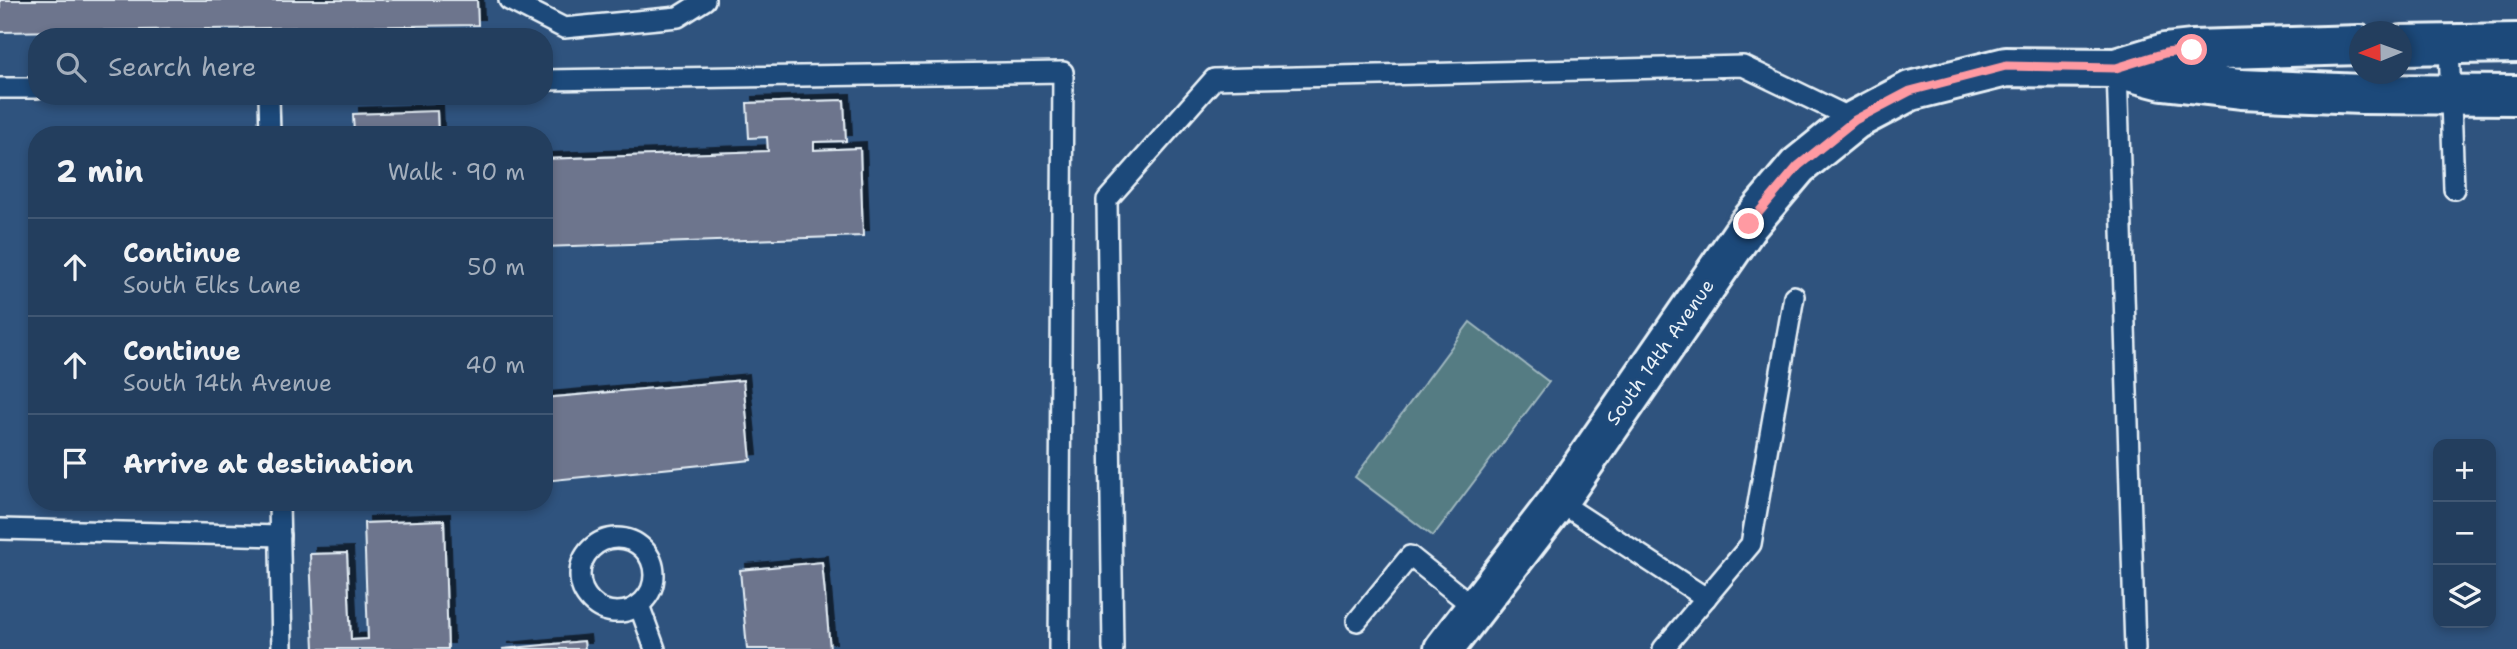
<!DOCTYPE html>
<meta charset="utf-8">
<style>
:root{--surface:#233e5e;--page:#2f4967;--text:#f1f3f6;--muted:#a3aebc;--line:#405773}
body{margin:0;font-family:"Shantell Sans",sans-serif;background:var(--page);color:var(--text)}
.controls{position:absolute;right:21px;bottom:21px;display:grid;overflow:hidden;border-radius:14px;box-shadow:0 4px 10px #0003}
.controls button{width:63px;height:63px;display:grid;place-items:center;padding:0;border:0;border-bottom:2px solid var(--line);background:var(--surface);color:var(--text);font:35px sans-serif}
.compass{position:absolute;left:2349px;top:21px;width:63px;height:63px;border-radius:50%;background:var(--surface);box-shadow:0 4px 10px #0003;rotate:269deg}
.stop{position:absolute;width:21px;height:21px;margin:-16px;border:5px solid #ff9aa2;border-radius:50%;background:#fff}
.stop.end{background:#ff9aa2;border-color:#fff;box-shadow:0 2px 7px #0008}
.list{margin:0;padding:0;list-style:none}
h2{display:flex;justify-content:space-between;align-items:center;height:91px;margin:0;padding:0 28px;font-size:30px}
h2 small{font-size:23px;font-weight:400;color:var(--muted)}
.list li{display:grid;grid-template-columns:46px 1fr auto;gap:21px;align-items:center;box-sizing:border-box;height:98px;padding:0 28px;border-top:2px solid var(--line)}
.list b{display:block;font-size:26px;white-space:nowrap}
.list p{margin:0;font-size:23px;white-space:nowrap;color:var(--muted)}
.list em{font-size:23px;font-style:normal;color:var(--muted)}
.icon{flex:none;width:38px;height:38px;fill:none;stroke:currentColor;stroke-width:2;stroke-linecap:round;stroke-linejoin:round}
.map{position:relative;flex:none;width:2517px;height:649px;overflow:hidden}
.search{position:absolute;background:var(--surface);box-shadow:0 4px 10px #0003;left:28px;top:28px;width:525px;height:77px;display:flex;align-items:center;gap:18px;box-sizing:border-box;padding:0 24px;border-radius:28px;color:var(--muted);font-size:26px}
.panel{position:absolute;background:var(--surface);box-shadow:0 4px 10px #0003;left:28px;top:126px;width:525px;height:385px;border-radius:28px}
.map>svg:first-child{display:block}
.green{fill:#547c83;stroke:#9eb6be;stroke-width:2}
.building{fill:#6d758d;stroke:#e8f1f8;stroke-width:2;filter:url(#shadow)}
.lines{fill:none;stroke-linecap:round;stroke-linejoin:round}
.service-casing{stroke:#e8f1f8;stroke-width:24}
.tertiary-casing{stroke:#e8f1f8;stroke-width:44}
.service{stroke:#1f4a7a;stroke-width:19}
.tertiary{stroke:#1f4a7a;stroke-width:38}
.route{stroke:#ff9aa2;stroke-width:9}
.labels{text-anchor:middle;dominant-baseline:central;stroke-width:6;stroke-linejoin:round;paint-order:stroke}
.street-label{font-size:19px;fill:#e8f1f8;stroke:#1f4a7a}
</style>
<div class="map">
<svg width="2517" height="649" viewBox="0 0 2517 649">
<defs>
<filter id="shadow"><feDropShadow dx="6" dy="-6" stdDeviation="0" flood-color="#0009"/></filter>
</defs>
<rect width="100%" height="100%" fill="#2f537e"/>
<filter id="ink" filterUnits="userSpaceOnUse"><feTurbulence type="fractalNoise" baseFrequency=".0143" numOctaves="2"/><feDisplacementMap in="SourceGraphic" scale="14" xChannelSelector="R" yChannelSelector="G"/><feConvolveMatrix kernelMatrix="1 2 1 2 8 2 1 2 1" color-interpolation-filters="sRGB"/></filter>
<g filter="url(#ink)">
<polygon class="green" points="1470,322 1549,382 1433,536 1355,477"/>
<g class="building">
<polygon points="0,0 477,0 478,25 0,32"/>
<polygon points="844,100 846,141 814,142 814,150 860,148 863,236 544,247 544,159 768,151 767,137 749,138 747,103"/>
<polygon points="437,111 438,135 354,135 353,114"/>
<polygon points="743,380 751,460 544,481 544,398"/>
<polygon points="444,520 448,649 314,649 310,554 347,553 351,640 368,639 364,523"/>
<polygon points="822,562 830,649 747,649 740,570"/>
<polygon points="584,641 585,649 502,649"/>
</g>
<g class="lines">
<g class="service-casing">
<g id="service">
<polyline points="509,0 564,28 678,17 705,0"/>
<polyline points="2449,44 2454,189"/>
<polyline points="2117,68 2135,649"/>
<polyline points="544,80 1063,72 1059,649"/>
<polyline points="0,88 37,88"/>
<polyline points="269,96 270,135"/>
<polyline points="1558,501 1706,598"/>
<polyline points="279,502 282,649"/>
<polyline points="0,529 280,536"/>
<circle cx="617" cy="575" r="37"/>
<polyline points="639,605 655,649"/>
<polyline points="1357,621 1410,556 1475,608"/>
<polyline points="1113,649 1107,200 1214,79 1743,66 1855,120"/>
<polyline points="1663,649 1751,544 1794,296"/>
</g>
</g>
<g class="tertiary-casing">
<g id="tertiary">
<polyline points="2402,45 2517,43"/>
<polyline points="2119,67 2165,53 2192,50 2360,45"/>
<polyline points="1444,649 1558,501 1749,224 1798,166 1855,120 1910,91 2006,67 2117,68 2163,80 2241,89 2362,94 2517,95"/>
</g>
</g>
<use href="#service" class="service"/>
<use href="#tertiary" class="tertiary"/>
</g>
</g>
<g class="lines" filter="url(#ink)">
<polyline class="route" points="1749,224 1798,166 1855,120 1910,91 2006,66 2116,68 2165,53 2192,50"/>
</g>
<g class="labels">
<g class="street-label">
<text transform="translate(1660 352) rotate(-55)">South 14th Avenue</text>
</g>
</g>
</svg>
<div class="controls">
<button>+</button>
<button>−</button>
<button><svg class="icon" aria-label="layers" viewBox="0 0 24 24"><path d="M12 4l9 5-9 5-9-5zM3 14l9 5 9-5"/></svg></button>
</div>
<svg class="compass" viewBox="-18 -18 36 36"><path d="M0-13l5 13h-10z" fill="#e53935"/><path d="M0 13l5-13h-10z" fill="#a3aebc"/></svg>
<div class="stop" style="left:2192px;top:50px"></div>
<div class="stop end" style="left:1749px;top:224px"></div>
<div class="search"><svg class="icon" aria-label="search" viewBox="0 0 24 24"><circle cx="10" cy="10" r="6"/><path d="M15 15l6 6"/></svg>Search here</div>
<section class="panel">
<h2>2 min<small>Walk · 90 m</small></h2>
<ul class="list">
<li><svg class="icon" aria-label="ahead" viewBox="0 0 24 24"><path d="M12 20V5M6 11l6-6 6 6"/></svg><div><b>Continue</b><p>South Elks Lane</p></div><em>50 m</em></li>
<li><svg class="icon" aria-label="ahead" viewBox="0 0 24 24"><path d="M12 20V5M6 11l6-6 6 6"/></svg><div><b>Continue</b><p>South 14th Avenue</p></div><em>40 m</em></li>
<li><svg class="icon" aria-label="arrive" viewBox="0 0 24 24"><path d="M6 21V4h12l-3 4 3 4H6"/></svg><div><b>Arrive at destination</b></div></li>
</ul>
</section>
</div>
